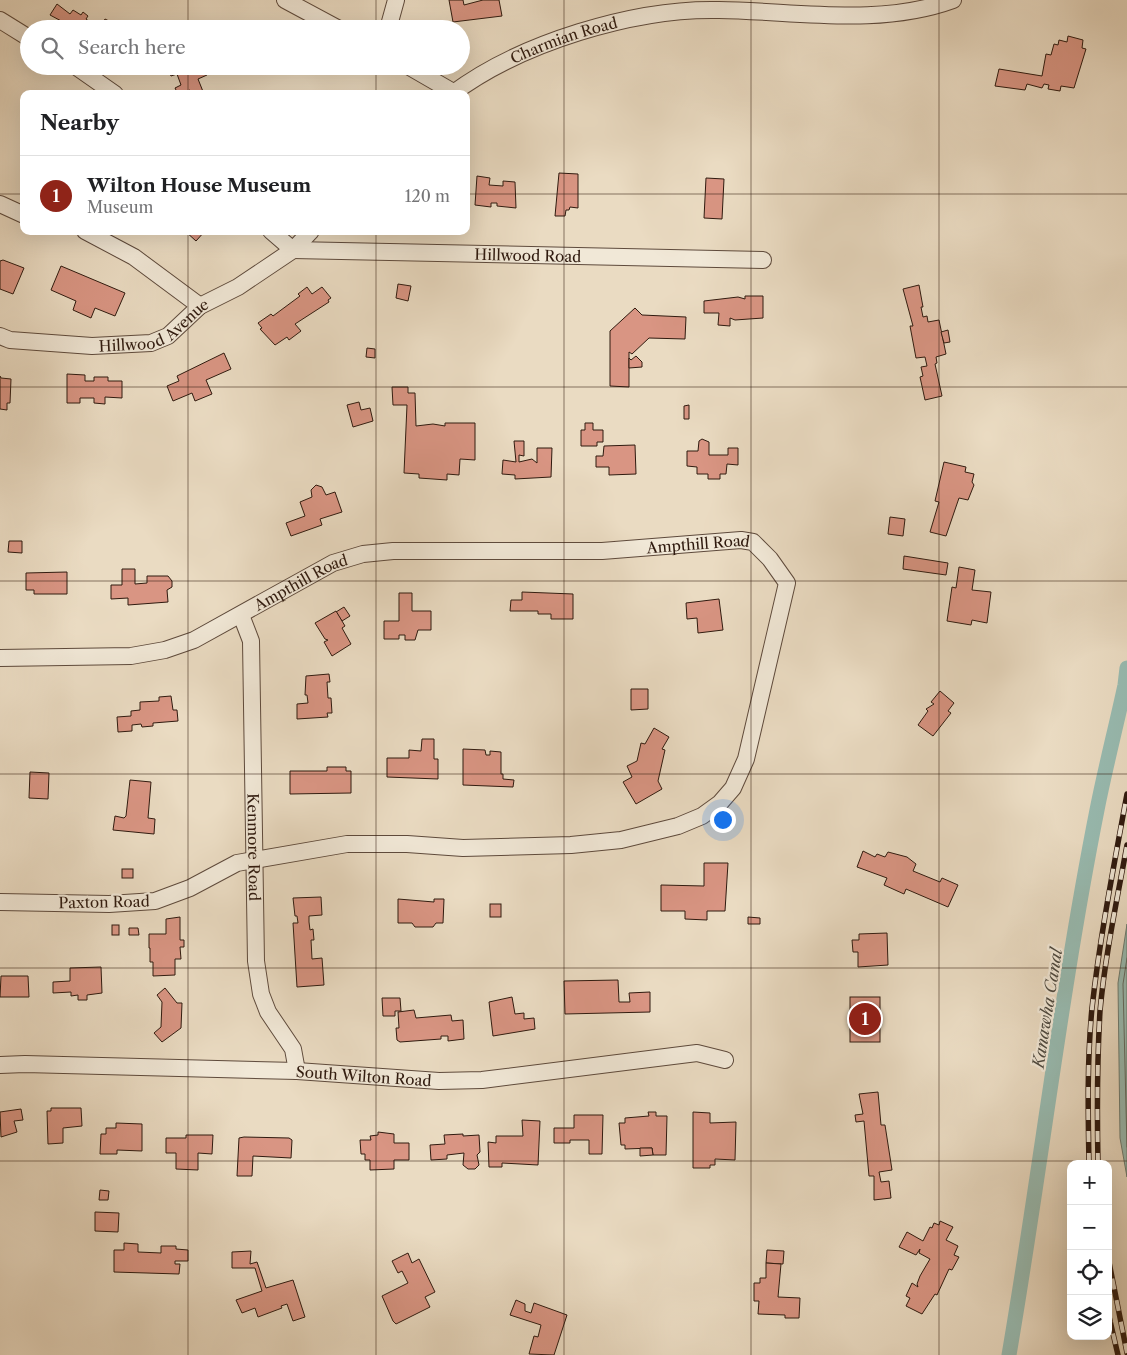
<!DOCTYPE html>
<meta charset="utf-8">
<style>
:root{--surface:#fff;--page:#f6f6f6;--text:#202124;--muted:#757577;--line:#e0e0e0;--accent:#8f2418}
body{margin:0;font-family:"Libre Caslon Text",serif;background:var(--page);color:var(--text)}
.controls{position:absolute;right:15px;bottom:15px;display:grid;overflow:hidden;border-radius:10px;box-shadow:0 5px 20px #0002}
.controls button{width:45px;height:45px;display:grid;place-items:center;padding:0;border:0;border-bottom:1px solid var(--line);background:var(--surface);color:var(--text);font:25px sans-serif}
.you{position:absolute;left:722px;top:819px;width:18px;height:18px;margin:-12px;border:4px solid #fff;border-radius:50%;background:#1a73e8;box-shadow:0 0 0 8px #1a73e833}
.badge{display:grid;place-items:center;width:32px;height:32px;border-radius:50%;background:var(--accent);color:#fff;font-size:16px;font-weight:700}
.pin{position:absolute;translate:-50% -50%;border:2px solid #fff;box-shadow:0 1px 5px #0006}
.list{margin:0;padding:0;list-style:none}
h2{display:flex;justify-content:space-between;align-items:center;height:65px;margin:0;padding:0 20px;font-size:21px}
h2 small{font-size:16px;font-weight:400;color:var(--muted)}
.list li{display:grid;grid-template-columns:32px 1fr auto;gap:15px;align-items:center;box-sizing:border-box;height:80px;padding:0 20px;border-top:1px solid var(--line)}
.list b{display:block;font-size:19px;white-space:nowrap}
.list p{margin:0;font-size:16px;white-space:nowrap;color:var(--muted)}
.list em{font-size:16px;font-style:normal;color:var(--muted)}
.icon{flex:none;width:28px;height:28px;fill:none;stroke:currentColor;stroke-width:2;stroke-linecap:round;stroke-linejoin:round}
.map{position:relative;flex:none;width:1127px;height:1355px;overflow:hidden}
.search{position:absolute;background:var(--surface);box-shadow:0 5px 20px #0002;left:20px;top:20px;width:450px;height:55px;display:flex;align-items:center;gap:12px;box-sizing:border-box;padding:0 18px;border-radius:28px;color:var(--muted);font-size:19px}
.panel{position:absolute;background:var(--surface);box-shadow:0 5px 20px #0002;left:20px;top:90px;width:450px;height:145px;border-radius:10px}
.map>svg:first-child{display:block}
.water{fill:#98bbb1;stroke:#6e7b70}
.lines{fill:none;stroke-linecap:round;stroke-linejoin:round}
.shore{stroke:#646a60;stroke-width:1}
.canal{stroke:#98bbb1;stroke-width:15}
.building{fill:#d99583;stroke:#2f1a0f}
.minor-casing{stroke:#5e4a3c;stroke-width:18}
.minor{stroke:#f1e8d7;stroke-width:16}
.rail-casing{stroke:#2f1a0f;stroke-width:5.5}
.rail{stroke:#f1e8d7;stroke-width:4;stroke-dasharray:11;stroke-linecap:butt}
.grid{fill:none;stroke:#2f1a0f;stroke-width:1;stroke-opacity:0.55}
.labels{text-anchor:middle;dominant-baseline:central;stroke-width:4.5;stroke-linejoin:round;paint-order:stroke}
.street-label{font-size:15px;fill:#2f1a0f;stroke:#f1e8d7}
.water-label{font-size:16px;font-style:italic;fill:#4e4a40;stroke:#f1e8d7}
</style>
<div class="map">
<svg width="1127" height="1355" viewBox="0 0 1127 1355">
<rect width="100%" height="100%" fill="#eadbc2"/>
<filter id="stains"><feTurbulence type="fractalNoise" baseFrequency=".004" numOctaves="4"/><feColorMatrix values="0 0 0 0 .2 0 0 0 0 .09 0 0 0 0 .02 0 0 0 .5 -.17"/></filter>
<radialGradient id="worn" r=".72"><stop offset=".6" stop-color="#630" stop-opacity="0"/><stop offset="1" stop-color="#630" stop-opacity=".3"/></radialGradient>
<polygon class="water" points="1127,924 1127,1177 1120,1138 1118,983"/>
<g class="lines">
<polyline class="shore" points="1127,958 1123,984 1127,1147"/>
<path class="canal" d="M1009 1355C1040 1174 1061 991 1097 810 1105 769 1116 727 1125 685L1127 668"/>
</g>
<g class="building">
<polygon points="449,0 463,0 464,5 483,0 499,0 502,16 453,22"/>
<polygon points="57,4 70,14 73,10 81,15 83,12 88,16 86,19 99,29 69,29 63,25 65,23 50,15"/>
<polygon points="105,19 113,23 115,26 113,29 99,29"/>
<polygon points="1068,36 1083,40 1082,48 1086,49 1074,88 1061,86 1060,91 1048,89 1049,85 1044,84 1042,88 1027,84 1025,90 995,86 999,69 1042,76 1046,54 1051,55 1054,44 1058,45 1059,40 1067,42"/>
<polygon points="170,66 204,66 207,75 198,79 204,94 191,94 190,90 178,94 175,88 181,85 177,74 171,76 168,69"/>
<polygon points="559,173 578,174 578,208 570,207 569,210 566,210 565,216 555,216"/>
<polygon points="477,176 490,178 489,185 503,186 503,181 515,182 516,208 497,206 497,203 491,203 491,207 475,205"/>
<polygon points="706,178 724,179 722,219 704,218"/>
<polygon points="185,231 205,231 196,241"/>
<polygon points="3,260 24,268 13,294 0,289 0,261"/>
<polygon points="61,266 125,293 115,316 95,308 91,318 73,310 76,301 51,290"/>
<polygon points="398,284 411,286 408,301 396,298"/>
<polygon points="919,285 923,307 921,307 923,317 927,316 928,322 939,320 946,354 936,357 937,363 935,364 942,396 925,400 920,377 923,376 921,367 927,366 925,357 916,358 910,326 913,326 903,289"/>
<polygon points="307,287 312,294 322,287 331,298 328,300 329,302 295,324 301,331 289,340 287,337 275,345 260,329 262,328 258,323 271,314 273,316 300,296 298,294"/>
<polygon points="745,296 763,296 763,318 735,320 730,318 730,326 718,325 719,313 704,313 704,301 738,297 745,299"/>
<polygon points="635,308 642,315 686,317 685,339 649,338 632,354 629,352 629,387 610,386 610,331"/>
<polygon points="948,330 950,342 944,343 941,332"/>
<polygon points="367,348 375,349 375,358 366,357"/>
<polygon points="224,353 231,369 206,380 212,394 195,401 192,393 173,401 167,386 179,381 177,376"/>
<polygon points="636,356 642,362 642,367 629,368 629,358 631,360"/>
<polygon points="67,374 85,375 85,381 94,381 94,377 108,377 108,381 122,381 122,398 105,397 105,404 94,403 94,398 80,398 80,403 67,403"/>
<polygon points="0,376 1,378 11,379 10,403 7,403 7,410 0,409"/>
<polygon points="392,387 408,387 408,393 415,393 416,426 433,424 445,426 445,423 475,423 475,460 460,459 459,475 447,474 447,480 419,478 419,474 404,473 407,405 393,405"/>
<polygon points="359,402 361,410 370,408 373,421 353,427 347,405"/>
<polygon points="689,405 689,419 684,419 684,406"/>
<polygon points="585,423 593,423 593,430 603,430 603,442 597,442 597,446 581,446 581,430 585,430"/>
<polygon points="702,439 709,442 709,455 728,455 728,448 738,448 738,465 727,464 726,474 720,474 720,479 708,479 708,474 697,474 697,467 687,466 687,451 698,451 699,441"/>
<polygon points="514,441 524,441 524,456 519,455 519,462 532,459 537,463 537,448 552,448 551,477 515,479 515,475 502,474 503,460 516,462"/>
<polygon points="635,445 636,474 609,475 609,467 596,467 596,456 603,456 604,446"/>
<polygon points="944,462 966,467 965,472 974,474 972,482 974,485 968,500 959,498 946,536 930,532 939,502 935,501"/>
<polygon points="316,485 322,487 326,495 335,492 342,512 320,519 322,525 291,536 286,523 305,516 300,502 312,497 311,490"/>
<polygon points="890,517 905,519 903,536 888,534"/>
<polygon points="9,541 22,541 22,553 8,552"/>
<polygon points="904,556 948,563 946,575 903,569"/>
<polygon points="959,567 975,570 972,590 991,592 987,623 972,620 971,625 947,621 952,587 956,588"/>
<polygon points="122,569 135,569 135,584 147,583 147,576 168,576 172,581 172,587 167,590 168,602 128,605 128,598 111,599 111,585 122,585"/>
<polygon points="67,572 67,594 34,594 34,590 26,590 26,573"/>
<polygon points="522,592 573,594 573,619 551,619 551,614 538,614 538,611 510,611 511,600 522,600"/>
<polygon points="399,593 412,593 412,611 431,611 431,630 418,630 415,640 405,640 405,635 399,635 399,639 384,639 384,621 399,621"/>
<polygon points="719,599 723,630 698,633 697,618 687,619 686,603"/>
<polygon points="344,607 350,616 342,621 336,612"/>
<polygon points="336,611 345,626 342,628 351,644 332,656 324,642 328,640 325,639 315,623"/>
<polygon points="329,674 330,682 327,682 328,698 331,698 332,713 327,713 328,717 297,719 297,704 308,703 307,695 305,695 306,676"/>
<polygon points="631,689 648,689 648,709 631,710"/>
<polygon points="940,691 954,703 948,711 951,713 933,736 918,725 928,711 926,709 934,704 931,702"/>
<polygon points="171,696 173,710 177,710 178,721 153,723 153,726 142,727 141,724 132,725 132,731 118,732 117,717 131,716 131,711 140,710 140,702 159,701 159,697"/>
<polygon points="654,728 669,737 662,749 665,750 658,781 662,789 636,804 623,782 632,777 627,766 637,761 641,743 645,744"/>
<polygon points="422,739 434,739 434,759 438,759 438,779 387,777 387,758 409,758 409,750 421,751"/>
<polygon points="463,749 485,750 486,755 490,755 490,751 501,752 501,774 503,774 503,779 514,780 513,787 463,785"/>
<polygon points="327,767 346,767 346,771 351,771 351,793 290,794 290,771 327,771"/>
<polygon points="30,772 49,773 48,799 29,798"/>
<polygon points="130,780 151,782 148,818 155,819 154,834 113,830 115,816 124,818 126,816"/>
<polygon points="863,851 875,857 877,854 885,857 888,852 907,857 916,864 913,871 940,882 942,878 958,885 948,907 906,889 904,894 884,885 887,878 857,867"/>
<polygon points="704,863 728,863 725,911 707,911 707,920 685,919 685,911 661,911 661,885 704,886"/>
<rect x="122" y="869" width="11" height="9"/>
<polygon points="321,897 322,915 309,916 309,922 310,930 313,929 314,940 311,940 312,959 322,958 324,985 297,987 293,923 298,923 297,916 295,916 293,898"/>
<polygon points="398,899 434,902 434,899 444,899 443,923 436,923 433,927 415,927 412,923 398,923"/>
<rect x="490" y="904" width="11" height="13"/>
<polygon points="180,917 180,940 184,940 184,947 180,947 181,959 175,959 175,975 153,976 153,962 150,962 150,948 149,948 149,934 166,934 166,919"/>
<polygon points="748,917 760,918 760,924 748,924"/>
<rect x="112" y="925" width="7" height="10"/>
<polygon points="129,928 138,928 139,935 129,935"/>
<polygon points="887,933 888,965 858,967 858,952 853,952 852,940 859,940 859,934"/>
<polygon points="101,967 102,993 87,995 87,1000 78,1000 78,995 71,996 71,992 53,993 53,982 70,981 70,968"/>
<polygon points="1,976 28,976 29,997 0,997"/>
<polygon points="618,980 619,1002 630,1002 629,993 650,992 650,1012 565,1014 564,981"/>
<polygon points="165,988 177,1003 182,1003 181,1028 162,1042 154,1033 161,1027 162,1002 157,995"/>
<polygon points="512,997 515,1014 524,1013 524,1019 534,1018 535,1029 493,1036 489,1002"/>
<rect x="850" y="997" width="30" height="45"/>
<polygon points="382,998 400,998 401,1011 395,1011 395,1016 383,1016"/>
<polygon points="414,1010 416,1018 451,1015 452,1021 463,1020 464,1039 448,1041 448,1036 441,1036 441,1039 400,1042 397,1040 396,1028 399,1028 398,1012"/>
<polygon points="878,1092 881,1125 885,1125 892,1170 879,1172 881,1182 889,1181 891,1198 874,1200 874,1176 869,1176 864,1121 856,1122 855,1115 863,1114 859,1094"/>
<polygon points="51,1108 81,1108 82,1126 63,1128 63,1143 48,1144 47,1111 51,1111"/>
<polygon points="21,1109 23,1120 14,1121 17,1132 1,1137 0,1112"/>
<polygon points="648,1112 656,1112 656,1116 667,1116 666,1155 653,1155 652,1148 625,1149 625,1145 621,1145 619,1123 625,1123 625,1118 649,1116"/>
<polygon points="693,1112 710,1113 710,1123 736,1122 735,1160 715,1159 715,1165 710,1165 710,1168 693,1168"/>
<polygon points="574,1115 603,1115 602,1154 589,1154 589,1140 570,1140 570,1143 554,1143 554,1128 574,1128"/>
<polygon points="522,1120 540,1121 538,1165 502,1163 502,1167 489,1167 488,1142 496,1143 496,1136 523,1136"/>
<polygon points="116,1123 142,1124 142,1151 117,1150 117,1154 100,1154 101,1134 106,1134 106,1128 116,1128"/>
<polygon points="378,1132 394,1134 394,1143 409,1143 409,1160 394,1160 394,1169 370,1170 370,1160 365,1160 365,1154 361,1154 360,1140 371,1140 370,1136 378,1135"/>
<polygon points="463,1134 463,1136 479,1135 480,1152 477,1155 479,1165 475,1169 468,1169 463,1165 464,1153 447,1155 447,1159 431,1160 430,1145 445,1144 444,1135"/>
<polygon points="186,1135 213,1135 212,1154 198,1153 198,1170 176,1169 176,1153 166,1153 166,1138 186,1138"/>
<polygon points="244,1137 289,1138 292,1140 291,1158 253,1156 252,1176 237,1176 239,1138"/>
<polygon points="640,1148 652,1148 653,1155 640,1156"/>
<polygon points="100,1190 109,1191 108,1200 99,1200"/>
<polygon points="95,1212 119,1213 118,1232 95,1231"/>
<polygon points="940,1221 953,1227 946,1240 958,1246 954,1255 959,1257 952,1270 949,1269 937,1295 935,1294 922,1314 906,1306 910,1298 906,1296 912,1283 918,1287 917,1284 920,1276 930,1259 919,1253 920,1249 916,1255 899,1247 907,1232 923,1241 930,1227 932,1228 934,1223 939,1225"/>
<polygon points="124,1243 138,1244 138,1252 161,1253 161,1246 176,1246 176,1249 188,1250 188,1261 175,1261 175,1264 180,1264 179,1274 114,1272 114,1250 124,1250"/>
<polygon points="767,1250 784,1251 783,1264 766,1263"/>
<polygon points="251,1251 250,1264 257,1262 266,1288 293,1280 305,1317 293,1321 287,1304 281,1306 282,1308 258,1317 255,1308 242,1313 236,1300 262,1291 255,1268 232,1268 232,1252"/>
<polygon points="408,1253 412,1263 419,1259 435,1292 425,1297 430,1307 396,1324 393,1321 382,1296 408,1283 402,1271 398,1273 392,1261"/>
<polygon points="766,1263 781,1264 778,1297 800,1298 799,1318 785,1318 785,1315 758,1314 759,1301 754,1301 754,1283 760,1283 760,1278 766,1278"/>
<polygon points="516,1300 525,1304 525,1311 531,1313 534,1303 567,1315 554,1355 529,1354 534,1336 538,1337 541,1325 510,1315"/>
</g>
<g class="lines">
<g class="minor-casing">
<g id="minor">
<polyline points="285,0 339,29"/>
<polyline points="0,20 29,38"/>
<polyline points="388,29 396,0"/>
<polyline points="75,66 115,94"/>
<polyline points="408,66 453,92"/>
<path id="s1" d="M452 94C520 43 634 8 719 10 796 11 879 27 953 0"/>
<polyline points="0,204 24,215"/>
<polyline points="85,231 134,257 200,306"/>
<polyline points="271,231 293,250"/>
<path id="s2" d="M293 250 763 260"/>
<path id="s3" d="M0 336 10 340 92 346 151 343 168 336 200 306 238 287 293 250 311 231"/>
<path id="s4" d="M241 615 251 641 256 961 261 994 268 1012 293 1049 297 1071"/>
<path id="s5" d="M0 658 131 656 165 650 194 640 333 563 363 554 393 551H602L741 540 753 542 770 559 787 583 746 759 733 788 720 803 702 816 678 826 621 840 571 845 463 848 407 844H347L237 863 190 888 155 901 109 904 0 902"/>
<path id="s6" d="M0 1065 25 1064 297 1071 439 1081 482 1080 697 1053 725 1060"/>
</g>
</g>
<use href="#minor" class="minor"/>
<g class="rail-casing">
<g id="rail">
<path d="M1089 1164C1088 1112 1087 1060 1092 1008 1100 936 1114 865 1127 794"/>
<path d="M1098 1164C1097 1113 1097 1062 1100 1011 1105 956 1117 900 1127 845"/>
<polyline points="1108,1257 1127,1353"/>
<polyline points="1108,1312 1118,1355"/>
</g>
</g>
<use href="#rail" class="rail"/>
</g>
<path class="grid" d="M188 0V29M376 0V29M564 0V1355M751 0V1355M939 0V1355M188 66V94M376 66V94M0 194H24M466 194H1127M188 231V1355M376 231V1355M0 387H1127M0 581H1127M0 774H1127M0 968H1127M0 1161H1127"/>
<g class="labels">
<g class="street-label">
<text stroke="none"><textPath href="#s1" startOffset="125">Charmian Road</textPath></text>
<text stroke="none"><textPath href="#s2" startOffset="235">Hillwood Road</textPath></text>
<text stroke="none"><textPath href="#s3" startOffset="161">Hillwood Avenue</textPath></text>
<text stroke="none"><textPath href="#s5" startOffset="722">Ampthill Road</textPath></text>
<text stroke="none"><textPath href="#s5" startOffset="318">Ampthill Road</textPath></text>
<text stroke="none"><textPath href="#s4" startOffset="234">Kenmore Road</textPath></text>
<text transform="translate(104 902) rotate(-1)">Paxton Road</text>
<text stroke="none"><textPath href="#s6" startOffset="364">South Wilton Road</textPath></text>
</g>
<g class="water-label">
<text transform="translate(1047 1008) rotate(-81)">Kanawha Canal</text>
</g>
</g>
<rect width="100%" height="100%" filter="url(#stains)"/>
<rect width="100%" height="100%" fill="url(#worn)"/>
</svg>
<div class="controls">
<button>+</button>
<button>−</button>
<button><svg class="icon" aria-label="locate" viewBox="0 0 24 24"><circle cx="12" cy="12" r="6"/><path d="M12 2v4M12 18v4M2 12h4M18 12h4"/></svg></button>
<button><svg class="icon" aria-label="layers" viewBox="0 0 24 24"><path d="M12 4l9 5-9 5-9-5zM3 14l9 5 9-5"/></svg></button>
</div>
<div class="you"></div>
<div class="pin badge" style="left:865px;top:1019px">1</div>
<div class="search"><svg class="icon" aria-label="search" viewBox="0 0 24 24"><circle cx="10" cy="10" r="6"/><path d="M15 15l6 6"/></svg>Search here</div>
<section class="panel">
<h2>Nearby<small></small></h2>
<ul class="list">
<li><span class="badge">1</span><div><b>Wilton House Museum</b><p>Museum</p></div><em>120 m</em></li>
</ul>
</section>
</div>
